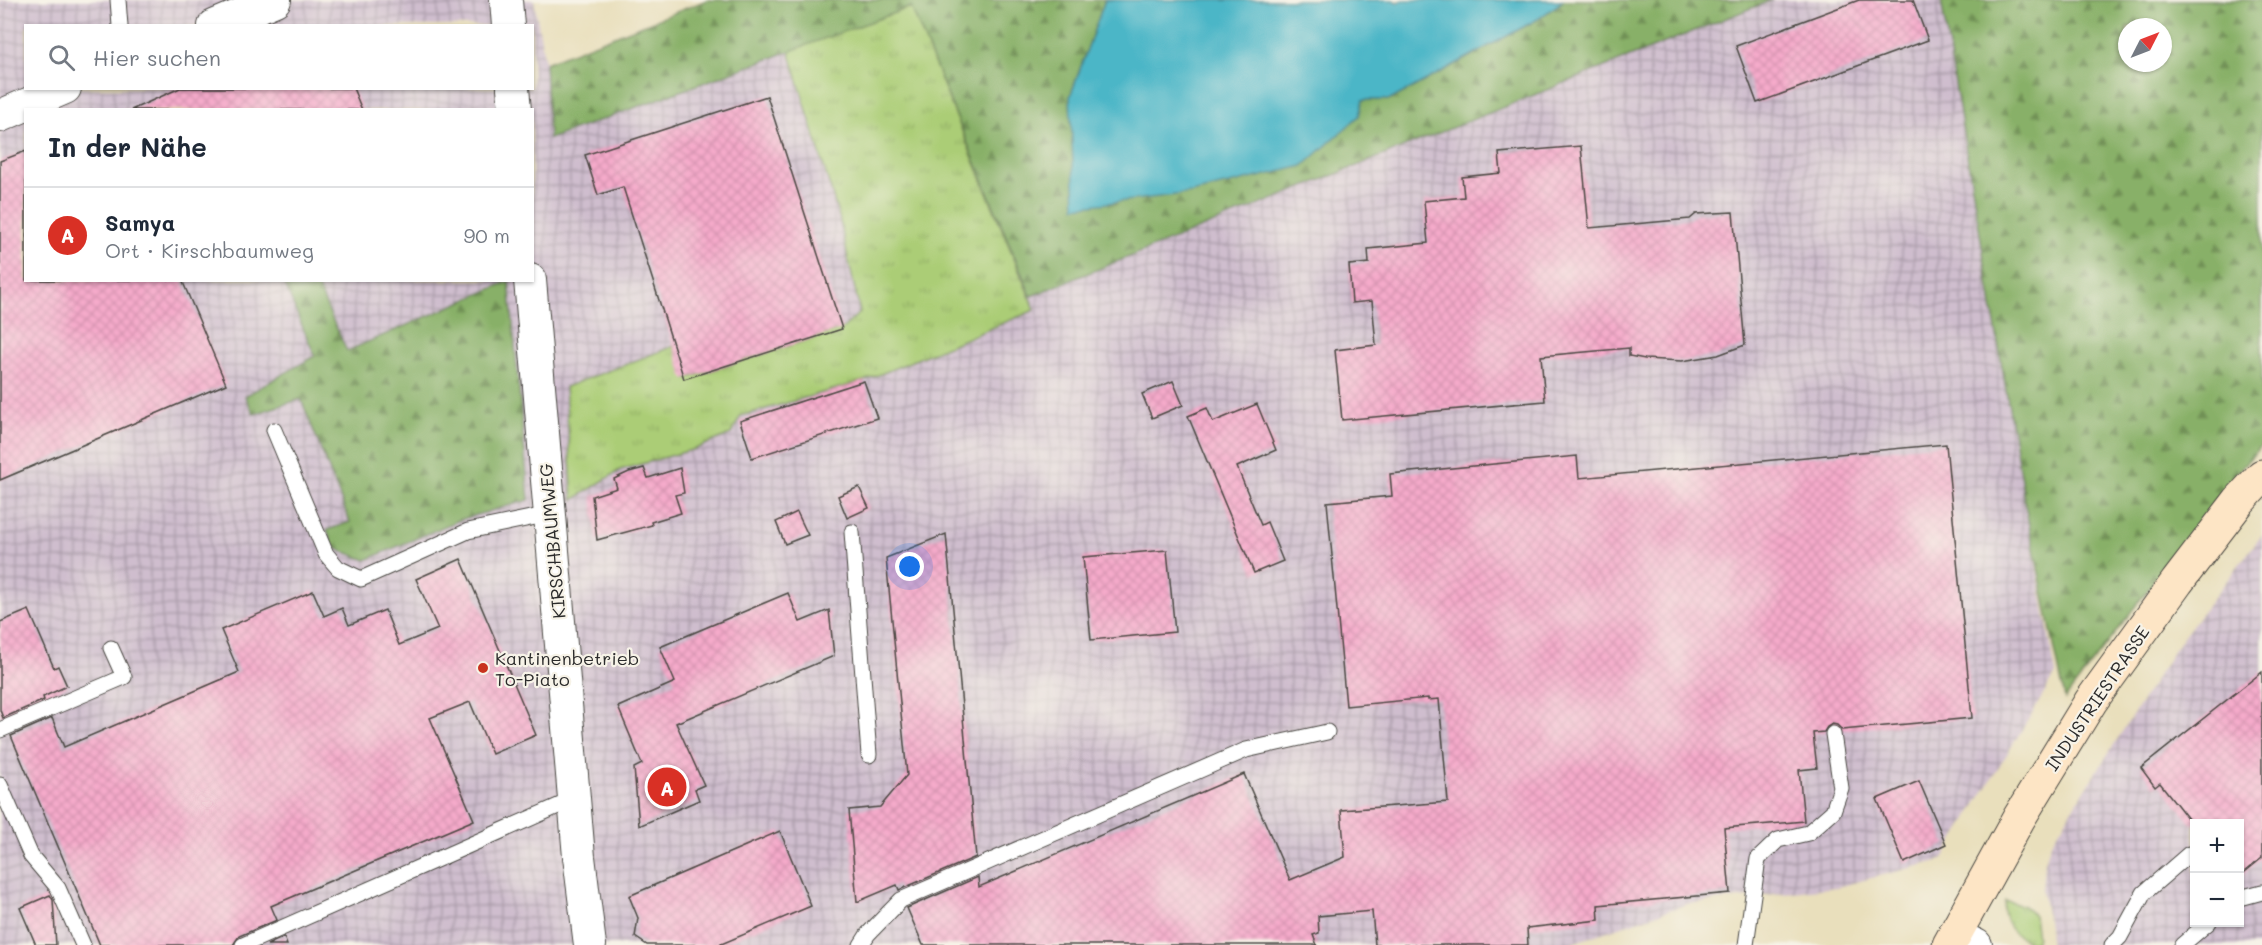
<!DOCTYPE html>
<html lang="de">
<meta charset="utf-8">
<style>
:root{--surface:#fff;--page:#f6f6f7;--text:#1f2937;--muted:#747a83;--line:#e0e1e3;--accent:#d93025}
body{margin:0;font-family:Mali,sans-serif;background:var(--page);color:var(--text)}
.controls{position:absolute;right:18px;bottom:18px;display:grid;overflow:hidden;border-radius:0px;box-shadow:0 2px 4px #0004}
.controls button{width:54px;height:54px;display:grid;place-items:center;padding:0;border:0;border-bottom:2px solid var(--line);background:var(--surface);color:var(--text);font:30px sans-serif}
.compass{position:absolute;left:2118px;top:18px;width:54px;height:54px;border-radius:50%;background:var(--surface);box-shadow:0 2px 4px #0004;rotate:48deg}
.you{position:absolute;left:910px;top:567px;width:21px;height:21px;margin:-15px;border:4px solid #fff;border-radius:50%;background:#1a73e8;box-shadow:0 0 0 9px #1a73e833}
.badge{display:grid;place-items:center;width:39px;height:39px;border-radius:50%;background:var(--accent);color:#fff;font-size:20px;font-weight:700}
.pin{position:absolute;translate:-50% -50%;border:3px solid #fff;box-shadow:0 2px 6px #0006}
.list{margin:0;padding:0;list-style:none}
h2{display:flex;justify-content:space-between;align-items:center;height:78px;margin:0;padding:0 24px;font-size:26px}
h2 small{font-size:20px;font-weight:400;color:var(--muted)}
.list li{display:grid;grid-template-columns:39px 1fr auto;gap:18px;align-items:center;box-sizing:border-box;height:96px;padding:0 24px;border-top:2px solid var(--line)}
.list b{display:block;font-size:22px;white-space:nowrap}
.list p{margin:0;font-size:20px;white-space:nowrap;color:var(--muted)}
.list em{font-size:20px;font-style:normal;color:var(--muted)}
.icon{flex:none;width:33px;height:33px;fill:none;stroke:currentColor;stroke-width:2;stroke-linecap:round;stroke-linejoin:round}
.map{position:relative;flex:none;width:2262px;height:945px;overflow:hidden}
.search{position:absolute;background:var(--surface);box-shadow:0 2px 4px #0004;left:24px;top:24px;width:510px;height:66px;display:flex;align-items:center;gap:15px;box-sizing:border-box;padding:0 21px;border-radius:0px;color:var(--muted);font-size:22px}
.panel{position:absolute;background:var(--surface);box-shadow:0 2px 4px #0004;left:24px;top:108px;width:510px;height:174px;border-radius:0px}
.map>svg:first-child{display:block}
.industrial{fill:url(#industrial-grid);fill-rule:evenodd}
.grass{fill:url(#grass-tufts);stroke:#6b7c50;stroke-width:1.5}
.forest{fill:url(#forest-firs);stroke:#5a6e49;stroke-width:1.5;fill-rule:evenodd}
.water{fill:#4bb6c7;stroke:#3b7079;stroke-width:1.5}
.building{fill:url(#building-cross-hatch)}
.lines{fill:none;stroke-linecap:round;stroke-linejoin:round}
.service-casing{stroke:#484641;stroke-width:17}
.minor-casing{stroke:#484641;stroke-width:34}
.secondary-casing{stroke:#484641;stroke-width:35}
.service{stroke:#fff;stroke-width:15}
.minor{stroke:#fff;stroke-width:32}
.secondary{stroke:#fde5c5;stroke-width:33}
.poi-dot{fill:#c8321e;stroke:#f7f3e8;stroke-width:2}
.labels{text-anchor:middle;dominant-baseline:central;stroke-width:4.5;stroke-linejoin:round;paint-order:stroke}
.street-label{font-size:18px;fill:#2b2b2b;stroke:#f7f3e8}
.poi-label{font-size:18px;fill:#2b2b2b;stroke:#f7f3e8;text-anchor:start}
</style>
<div class="map">
<svg width="2262" height="945" viewBox="0 0 2262 945">
<defs>
<pattern id="industrial-grid" width="8" height="8" patternUnits="userSpaceOnUse" patternTransform="scale(1.5)"><rect width="8" height="8" fill="#cfbdce"/><path d="M0 4h8M4 0v8" fill="none" stroke="#a89aa7"/></pattern>
<pattern id="grass-tufts" width="24" height="20" patternUnits="userSpaceOnUse" patternTransform="scale(1.5)"><rect width="24" height="20" fill="#abcd76"/><path d="M3 7l-1-3M5 7V3M7 7l1-3M15 17l-1-3M17 17v-4M19 17l1-3" fill="none" stroke="#93b066"/></pattern>
<pattern id="forest-firs" width="22" height="20" patternUnits="userSpaceOnUse" patternTransform="scale(1.5)"><rect width="22" height="20" fill="#88b067"/><path d="M5 1l3.5 6h-7zM16 11l3.5 6h-7z" fill="#6f8f55"/></pattern>
<pattern id="building-cross-hatch" width="8" height="8" patternUnits="userSpaceOnUse" patternTransform="scale(1.5)"><rect width="8" height="8" fill="#f5aaca"/><path d="M0 0l8 8M0 8l8-8" fill="none" stroke="#d292ae"/></pattern>
</defs>
<rect width="100%" height="100%" fill="#f7f3e8"/>
<filter id="ink" filterUnits="userSpaceOnUse"><feTurbulence type="fractalNoise" baseFrequency=".0167" numOctaves="2"/><feDisplacementMap in="SourceGraphic" scale="12" xChannelSelector="R" yChannelSelector="G"/><feConvolveMatrix kernelMatrix="1 2 1 2 8 2 1 2 1" color-interpolation-filters="sRGB"/></filter>
<filter id="wash" filterUnits="userSpaceOnUse"><feTurbulence type="fractalNoise" baseFrequency=".008" numOctaves="4" result="noise"/><feDisplacementMap in="SourceGraphic" scale="24" xChannelSelector="R" yChannelSelector="G"/><feGaussianBlur stdDeviation="1.35" result="paint"/><feColorMatrix in="noise" values="0 0 0 0 0 0 0 0 0 0 0 0 0 0 0 0 0 1.4 0 .05"/><feComposite in="paint" operator="in"/></filter>
<g filter="url(#wash)">
<rect width="100%" height="100%" fill="#e9dfbc"/>
<g class="industrial">
<path d="M0 0H534L545 63 549 139 911 6 1031 296 1772 0H1941L2026 510 2056 674 1942 860 1837 887 1687 904 1567 945H0ZM26 26H532V88H26ZM26 110H532V280H26Z"/>
<path d="M2262 535V945H2051L2042 889 2044 865 2050 845 2180 641ZM2194 824H2240V922H2194Z"/>
</g>
<g class="grass">
<polygon points="911,6 1035,310 864,381 741,416 731,434 695,449 620,470 573,500 565,387 674,346 685,379 842,329 860,312 839,217 789,51"/>
<path d="M2005 901 2024 906 2034 915 2037 937 2035 944C2015 938 2000 924 2005 901Z"/>
</g>
<g class="forest">
<polygon points="707,0 1105,0 1070,97 1076,206 1363,100 1390,100 1538,19 1564,0 1772,0 1031,296 911,7 549,139 545,63"/>
<path d="M1941 0H2262V445L2235 475 2065 699 2026 510ZM2127 27H2163V63H2127Z"/>
<polygon points="283,281 315,281 347,351 509,281 529,500 459,520 366,560 334,548 327,530 350,522 301,399 254,414 245,396 315,356"/>
</g>
<polygon class="water" points="1105,0 1393,0 1397,2 1403,0 1564,0 1538,19 1390,100 1363,100 1359,116 1303,166 1192,193 1075,207 1070,97"/>
<g id="blocks">
<g class="building">
<polygon points="1859,0 1913,0 1928,40 1757,103 1736,46"/>
<polygon points="180,88 353,88 362,110 131,110"/>
<polygon points="767,96 842,329 684,379 623,187 598,195 585,155"/>
<polygon points="1581,146 1589,228 1690,219 1696,214 1733,212 1745,345 1718,355 1682,361 1645,359 1629,356 1629,348 1541,356 1545,401 1342,420 1335,350 1376,345 1372,301 1352,303 1349,265 1369,263 1368,249 1428,243 1424,201 1464,197 1462,177 1501,173 1499,153"/>
<polygon points="26,151 26,280 182,280 226,384 0,480 0,161"/>
<polygon points="864,381 877,418 752,458 740,421"/>
<polygon points="1173,381 1183,405 1152,418 1142,394"/>
<polygon points="1257,404 1276,450 1237,467 1261,525 1267,522 1283,561 1254,573 1188,416 1207,408 1213,422"/>
<polygon points="1946,444 1972,718 1842,730 1837,725 1832,724 1827,727 1824,732 1813,733 1817,768 1799,770 1804,821 1724,828 1730,893 1598,905 1599,920 1527,928 1528,945 1375,945 1372,911 1318,916 1319,933 1313,935 1317,945 923,945 907,908 978,877 979,887 1244,774 1290,880 1345,857 1341,810 1448,802 1439,699 1428,700 1428,698 1346,706 1327,502 1392,496 1390,474 1577,456 1579,478"/>
<polygon points="644,468 648,478 680,468 684,493 675,495 681,513 651,522 652,525 597,540 592,496 617,488 614,479 629,472"/>
<polygon points="859,487 869,508 847,518 838,496"/>
<polygon points="797,512 808,535 785,544 776,522"/>
<polygon points="946,534 976,857 899,890 897,885 857,902 849,810 880,807 907,775 886,558"/>
<polygon points="1167,550 1175,632 1091,640 1083,557"/>
<polygon points="461,559 536,735 492,754 470,702 430,718 474,820 271,906 277,920 239,936 233,945 100,945 11,736 52,718 64,747 239,672 221,630 313,591 324,616 342,608 349,625 385,610 399,645 438,629 416,579"/>
<polygon points="788,593 800,622 829,610 834,656 676,723 704,785 695,789 699,800 639,826 634,768 642,764 618,707 675,682 660,647"/>
<polygon points="29,610 54,668 58,666 67,686 43,697 44,700 3,718 0,710 0,622"/>
<polygon points="2262,672 2262,858 2240,876 2240,824 2192,824 2160,783 2155,787 2141,768"/>
<polygon points="1919,781 1946,844 1904,863 1877,799"/>
<polygon points="780,831 811,906 719,945 647,945 635,937 638,918 629,896"/>
<polygon points="50,895 53,900 56,945 36,945 20,908"/>
<polygon points="284,937 287,945 267,945"/>
</g>
</g>
</g>
<g filter="url(#ink)">
<use href="#blocks" fill-opacity="0" stroke="#484641" stroke-width="1.5"/>
<g class="lines">
<g class="service-casing">
<g id="service">
<polyline points="118,0 120,26"/>
<polyline points="274,430 326,554 338,568 361,579 468,531 550,514"/>
<polyline points="852,532 869,755"/>
<polyline points="0,730 124,677 111,648"/>
<polyline points="0,785 31,856 58,888 83,945"/>
<polyline points="2240,898 2262,892"/>
<polyline points="243,945 574,799"/>
<polyline points="861,945 868,934 901,900 1246,750 1327,732"/>
<polyline points="1746,945 1758,859 1778,840 1808,833 1833,811 1841,788 1833,734"/>
<polyline points="2112,945 2120,937 2144,893 2189,854"/>
<polyline points="2182,945 2209,922"/>
</g>
</g>
<g class="minor-casing">
<g id="minor">
<polyline points="506,0 508,26"/>
<polyline points="214,26 275,0"/>
<polyline points="513,88 515,110"/>
<polyline points="0,116 65,88"/>
<polyline points="530,280 579,857 590,945"/>
<polyline points="1954,935 1976,945"/>
</g>
</g>
<g class="secondary-casing">
<polyline id="secondary" points="1949,945 2019,818 2091,701 2177,582 2239,501 2262,476"/>
</g>
<use href="#service" class="service"/>
<use href="#minor" class="minor"/>
<use href="#secondary" class="secondary"/>
</g>
</g>
<circle class="poi-dot" cx="483" cy="668" r="6"/>
<g class="labels">
<g class="street-label">
<text transform="translate(552 541) rotate(-95)">KIRSCHBAUMWEG</text>
<text transform="translate(2097 698) rotate(-56)">INDUSTRIESTRASSE</text>
</g>
<g class="poi-label">
<text x="495" y="658">Kantinenbetrieb<tspan x="495" dy="21">To-Piato</tspan></text>
</g>
</g>
</svg>
<div class="controls">
<button>+</button>
<button>−</button>
</div>
<svg class="compass" viewBox="-18 -18 36 36"><path d="M0-13l5 13h-10z" fill="#e53935"/><path d="M0 13l5-13h-10z" fill="#747a83"/></svg>
<div class="you"></div>
<div class="pin badge" style="left:667px;top:787px">A</div>
<div class="search"><svg class="icon" aria-label="search" viewBox="0 0 24 24"><circle cx="10" cy="10" r="6"/><path d="M15 15l6 6"/></svg>Hier suchen</div>
<section class="panel">
<h2>In der Nähe<small></small></h2>
<ul class="list">
<li><span class="badge">A</span><div><b>Samya</b><p>Ort · Kirschbaumweg</p></div><em>90 m</em></li>
</ul>
</section>
</div>
